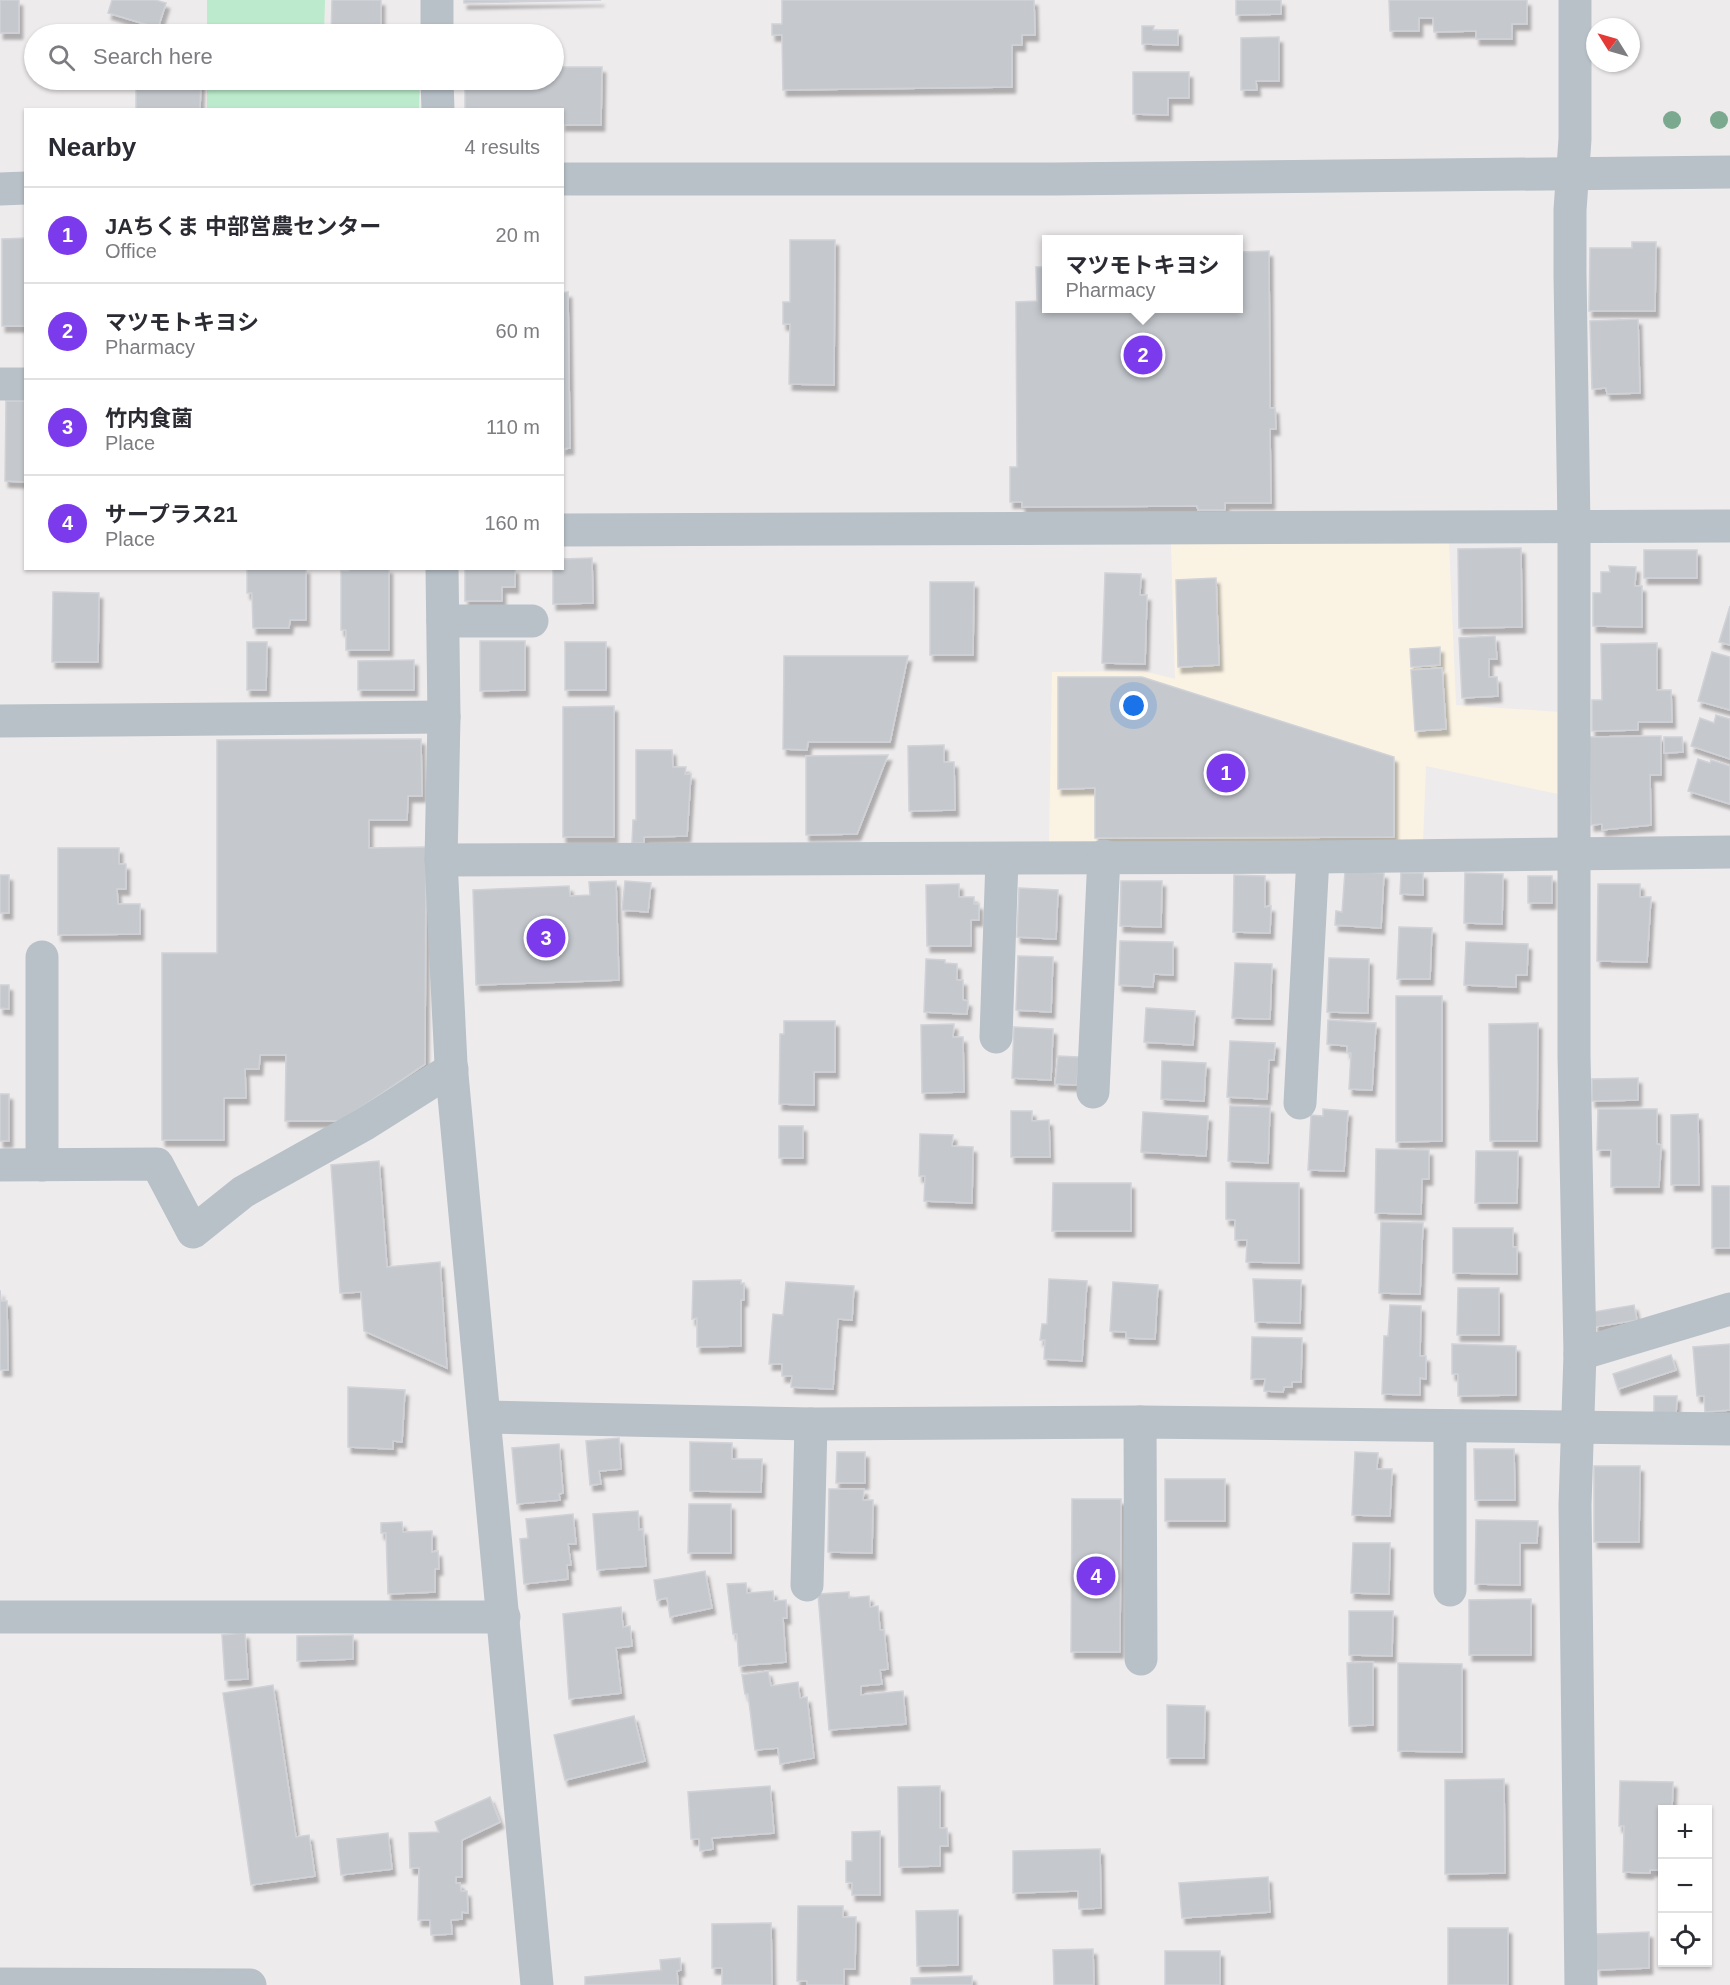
<!DOCTYPE html>
<meta charset="utf-8">
<style>
:root{--surface:#fff;--page:#f7f7f7;--text:#2b2b33;--muted:#7c7c81;--line:#e1e1e2;--accent:#7c3aed}
body{margin:0;font-family:Arial,"Noto Sans JP",sans-serif;background:var(--page);color:var(--text)}
.controls{position:absolute;right:18px;bottom:18px;display:grid;overflow:hidden;border-radius:0px;box-shadow:0 2px 4px #0004}
.controls button{width:54px;height:54px;display:grid;place-items:center;padding:0;border:0;border-bottom:2px solid var(--line);background:var(--surface);color:var(--text);font:30px sans-serif}
.compass{position:absolute;left:1586px;top:18px;width:54px;height:54px;border-radius:50%;background:var(--surface);box-shadow:0 2px 4px #0004;rotate:307deg}
.you{position:absolute;left:1134px;top:706px;width:21px;height:21px;margin:-15px;border:4px solid #fff;border-radius:50%;background:#1a73e8;box-shadow:0 0 0 9px #1a73e833}
.badge{display:grid;place-items:center;width:39px;height:39px;border-radius:50%;background:var(--accent);color:#fff;font-size:20px;font-weight:700}
.pin{position:absolute;translate:-50% -50%;border:3px solid #fff;box-shadow:0 2px 6px #0006}
.popup{position:absolute;left:1042px;top:235px;width:201px;height:78px;box-sizing:border-box;display:grid;place-content:center;border-radius:0px;background:var(--surface);filter:drop-shadow(0 2px 4px #0005);font-size:20px;white-space:nowrap;color:var(--muted)}
.popup b{font-size:22px;color:var(--text)}
.popup::after{content:'';position:absolute;left:50%;top:100%;margin-left:-12px;border:12px solid transparent;border-top-color:var(--surface)}
.list{margin:0;padding:0;list-style:none}
h2{display:flex;justify-content:space-between;align-items:center;height:78px;margin:0;padding:0 24px;font-size:26px}
h2 small{font-size:20px;font-weight:400;color:var(--muted)}
.list li{display:grid;grid-template-columns:39px 1fr auto;gap:18px;align-items:center;box-sizing:border-box;height:96px;padding:0 24px;border-top:2px solid var(--line)}
.list b{display:block;font-size:22px;white-space:nowrap}
.list p{margin:0;font-size:20px;white-space:nowrap;color:var(--muted)}
.list em{font-size:20px;font-style:normal;color:var(--muted)}
.icon{flex:none;width:33px;height:33px;fill:none;stroke:currentColor;stroke-width:2;stroke-linecap:round;stroke-linejoin:round}
.map{position:relative;flex:none;width:1730px;height:1985px;overflow:hidden}
.search{position:absolute;background:var(--surface);box-shadow:0 2px 4px #0004;left:24px;top:24px;width:540px;height:66px;display:flex;align-items:center;gap:15px;box-sizing:border-box;padding:0 21px;border-radius:33px;color:var(--muted);font-size:22px}
.panel{position:absolute;background:var(--surface);box-shadow:0 2px 4px #0004;left:24px;top:108px;width:540px;height:462px;border-radius:0px}
.map>svg:first-child{display:block}
.commercial{fill:#faf3e4}
.green{fill:#bbebcc}
.building{fill:#c5c9ce;stroke:#d0d2d7;stroke-width:1.5;filter:url(#shadow)}
.lines{fill:none;stroke-linecap:round;stroke-linejoin:round}
.minor{stroke:#b7c1c7;stroke-width:33}
.tertiary{stroke:#b7c1c7;stroke-width:33}
.tree{fill:#7aa990}
</style>
<div class="map">
<svg width="1730" height="1985" viewBox="0 0 1730 1985">
<defs>
<filter id="shadow"><feDropShadow dx="3.5" dy="6" stdDeviation="1.5" flood-color="#0004"/></filter>
</defs>
<rect width="100%" height="100%" fill="#eeebec"/>
<polygon class="commercial" points="1449,543 1456,705 1559,712 1558,794 1426,766 1423,841 1049,844 1052,672 1143,671 1175,679 1171,544"/>
<g class="green">
<polygon points="207,0 325,0 324,34 207,34"/>
<polygon points="207,80 420,80 419,109 207,109"/>
</g>
<g class="building">
<rect x="0" y="0" width="19" height="33"/>
<polygon points="112,0 155,0 166,3 158,28 108,13"/>
<polygon points="332,0 381,0 381,34 331,34"/>
<polygon points="464,0 601,0 464,3"/>
<polygon points="782,0 1034,0 1035,35 1022,35 1022,45 1012,45 1012,87 783,90 782,35 772,35 772,24 782,24"/>
<polygon points="1236,0 1281,0 1281,14 1236,15"/>
<polygon points="1389,0 1527,0 1527,24 1512,24 1512,39 1476,39 1476,31 1434,32 1433,18 1419,18 1419,31 1390,31"/>
<polygon points="1142,26 1154,26 1153,30 1178,30 1178,45 1142,44"/>
<polygon points="1279,37 1279,81 1256,81 1257,90 1241,90 1241,38"/>
<polygon points="554,67 602,67 601,125 562,125 562,110 465,110 465,80 554,80"/>
<polygon points="1133,72 1189,72 1189,98 1168,98 1168,115 1133,114"/>
<polygon points="136,80 201,80 200,110 136,110"/>
<polygon points="26,238 26,326 2,326 2,239"/>
<polygon points="790,240 835,240 834,385 789,384 790,324 783,324 783,302 790,302"/>
<polygon points="1632,242 1656,242 1655,311 1589,311 1590,248 1632,248"/>
<polygon points="1269,251 1270,408 1275,408 1276,429 1270,429 1271,503 1225,503 1225,510 1198,510 1197,506 1022,507 1022,502 1010,502 1010,467 1017,467 1016,302 1037,301 1036,267 1047,267 1047,308 1239,308 1239,252"/>
<polygon points="568,292 570,448 562,449 562,293"/>
<polygon points="1638,319 1640,393 1607,394 1606,388 1592,389 1590,321"/>
<polygon points="6,401 26,401 26,482 5,481"/>
<polygon points="1521,548 1522,627 1459,628 1458,549"/>
<rect x="1644" y="550" width="53" height="28"/>
<polygon points="592,558 593,603 553,604 553,568 562,568 562,559"/>
<polygon points="1609,566 1636,567 1635,586 1642,586 1642,627 1593,626 1593,593 1601,593 1601,572 1610,572"/>
<polygon points="247,568 306,568 306,620 290,620 289,628 253,628 252,593 247,593"/>
<polygon points="349,568 389,568 389,650 346,650 346,630 341,630 341,571 349,571"/>
<polygon points="465,568 515,568 515,587 502,587 502,601 465,601"/>
<polygon points="1105,573 1141,574 1140,595 1147,595 1145,664 1102,663"/>
<polygon points="1216,578 1219,665 1178,667 1176,580"/>
<polygon points="930,582 974,582 973,655 930,655"/>
<polygon points="53,592 99,593 98,662 52,662"/>
<polygon points="1730,606 1730,645 1719,642"/>
<polygon points="1495,636 1497,659 1489,659 1489,677 1497,677 1498,696 1462,698 1459,638"/>
<polygon points="480,641 525,641 525,690 480,691"/>
<polygon points="247,642 267,642 266,690 247,690"/>
<rect x="565" y="642" width="41" height="48"/>
<polygon points="1657,643 1657,690 1671,690 1672,722 1638,722 1638,730 1592,731 1592,700 1602,700 1601,644"/>
<polygon points="1440,647 1440,665 1411,667 1410,649"/>
<polygon points="1712,652 1730,657 1730,710 1698,701"/>
<polygon points="784,656 908,656 890,742 808,742 807,750 783,749"/>
<polygon points="414,660 414,690 358,690 358,661"/>
<polygon points="1442,668 1446,729 1415,731 1411,670"/>
<polygon points="1058,677 1142,677 1394,757 1394,837 1095,838 1095,788 1058,789"/>
<polygon points="614,706 614,837 563,837 563,707"/>
<polygon points="1716,715 1730,719 1730,759 1691,746 1700,718 1714,723"/>
<polygon points="1661,736 1661,775 1650,775 1651,825 1602,830 1602,824 1591,825 1589,737"/>
<polygon points="1664,737 1682,737 1683,752 1664,753"/>
<polygon points="421,739 422,796 408,796 407,820 369,820 369,848 426,847 425,1064 341,1121 285,1121 286,1055 260,1055 259,1069 245,1069 246,1098 224,1098 224,1140 162,1140 162,953 217,953 217,740"/>
<polygon points="944,745 944,762 954,762 955,810 909,811 908,746"/>
<polygon points="636,750 672,750 673,767 686,767 685,774 691,774 687,836 644,837 644,843 632,843 633,820 636,820"/>
<polygon points="888,755 857,834 806,835 806,756"/>
<polygon points="1698,759 1710,763 1711,760 1730,766 1730,804 1688,791"/>
<polygon points="58,848 119,848 119,864 126,864 126,889 117,889 118,904 140,904 140,934 58,935"/>
<polygon points="1345,871 1384,873 1381,928 1335,925 1336,911 1342,912"/>
<polygon points="1401,873 1423,873 1423,895 1400,894"/>
<polygon points="1465,873 1503,874 1502,924 1464,923"/>
<rect x="0" y="875" width="9" height="38"/>
<polygon points="1234,875 1265,876 1265,907 1271,906 1270,933 1233,932"/>
<rect x="1528" y="876" width="24" height="27"/>
<polygon points="616,881 619,980 476,985 473,890 569,886 570,896 590,895 589,882"/>
<polygon points="625,881 651,883 648,912 622,910"/>
<polygon points="1121,881 1162,881 1161,927 1120,926"/>
<polygon points="959,884 959,897 974,897 974,904 979,904 979,920 971,920 971,946 927,946 926,885"/>
<polygon points="1598,884 1640,884 1640,897 1651,897 1647,962 1597,961"/>
<polygon points="1019,888 1058,890 1056,939 1017,937"/>
<polygon points="1399,927 1432,928 1430,979 1397,979"/>
<polygon points="1120,941 1173,942 1173,975 1154,974 1153,987 1119,985"/>
<polygon points="1466,942 1528,944 1527,975 1516,975 1516,987 1464,985"/>
<polygon points="1018,956 1053,957 1051,1012 1016,1010"/>
<polygon points="1329,958 1369,959 1368,1013 1327,1012"/>
<polygon points="926,959 945,960 945,963 957,964 957,980 963,980 963,1000 968,1001 967,1014 924,1012"/>
<polygon points="1235,963 1272,964 1270,1019 1232,1018"/>
<polygon points="0,985 9,985 9,1009 0,1008"/>
<polygon points="1396,996 1442,996 1442,1141 1396,1142"/>
<polygon points="1146,1008 1195,1011 1193,1045 1144,1042"/>
<polygon points="1328,1020 1376,1023 1372,1090 1349,1089 1351,1053 1347,1053 1347,1046 1327,1044"/>
<polygon points="784,1021 835,1021 835,1072 814,1072 814,1105 779,1104 780,1034 784,1034"/>
<polygon points="1538,1023 1537,1141 1490,1141 1489,1024"/>
<polygon points="954,1024 953,1037 963,1037 964,1092 922,1093 921,1025"/>
<polygon points="1014,1027 1053,1029 1051,1080 1012,1078"/>
<polygon points="1230,1041 1275,1043 1274,1060 1269,1060 1267,1099 1227,1097"/>
<polygon points="1058,1056 1079,1057 1077,1085 1055,1084"/>
<polygon points="1162,1061 1206,1063 1204,1101 1161,1099"/>
<polygon points="1638,1078 1638,1100 1592,1101 1592,1079"/>
<rect x="0" y="1094" width="9" height="47"/>
<polygon points="1230,1106 1270,1107 1268,1163 1228,1161"/>
<polygon points="1323,1109 1348,1111 1344,1171 1308,1170 1311,1115 1323,1116"/>
<polygon points="1598,1109 1657,1109 1657,1144 1661,1145 1659,1187 1611,1187 1611,1150 1597,1150"/>
<polygon points="1011,1111 1032,1111 1032,1121 1049,1120 1050,1157 1011,1157"/>
<polygon points="1143,1112 1208,1116 1206,1156 1141,1152"/>
<polygon points="1698,1114 1699,1185 1671,1185 1671,1115"/>
<rect x="779" y="1126" width="24" height="32"/>
<polygon points="920,1134 953,1135 952,1146 973,1147 972,1203 924,1201 925,1176 919,1176"/>
<polygon points="1376,1149 1429,1150 1429,1179 1422,1179 1421,1214 1375,1213"/>
<polygon points="1476,1151 1518,1151 1517,1203 1475,1203"/>
<polygon points="379,1161 387,1267 440,1262 447,1368 364,1331 361,1292 340,1293 331,1165"/>
<polygon points="1226,1182 1299,1183 1299,1263 1246,1262 1247,1240 1235,1240 1235,1220 1226,1219"/>
<polygon points="1053,1183 1131,1183 1131,1231 1052,1231"/>
<rect x="1712" y="1186" width="18" height="62"/>
<polygon points="1381,1222 1423,1223 1420,1294 1379,1293"/>
<polygon points="1453,1228 1513,1228 1513,1247 1517,1247 1517,1274 1453,1273"/>
<polygon points="1049,1279 1087,1281 1082,1361 1044,1359 1045,1340 1040,1340 1042,1324 1047,1324"/>
<polygon points="1253,1279 1301,1280 1300,1323 1255,1322"/>
<polygon points="741,1280 741,1284 744,1283 744,1300 741,1300 741,1346 697,1347 697,1318 692,1319 693,1281"/>
<polygon points="786,1282 854,1286 852,1320 838,1319 833,1389 791,1387 792,1376 782,1376 782,1364 769,1364 773,1314 783,1315"/>
<polygon points="1113,1282 1158,1285 1155,1339 1126,1338 1126,1332 1110,1331"/>
<polygon points="1458,1288 1499,1288 1499,1335 1457,1335"/>
<polygon points="0,1290 1,1301 7,1301 8,1370 0,1370"/>
<polygon points="1390,1305 1421,1306 1420,1356 1426,1356 1426,1379 1420,1378 1420,1395 1382,1394 1384,1336 1388,1336"/>
<polygon points="1634,1305 1637,1320 1595,1327 1593,1312"/>
<polygon points="1252,1337 1302,1338 1301,1382 1292,1382 1292,1387 1284,1387 1283,1392 1264,1391 1265,1379 1251,1379"/>
<polygon points="1452,1344 1516,1346 1516,1395 1458,1396 1458,1374 1452,1374"/>
<polygon points="1730,1344 1730,1410 1705,1412 1704,1396 1697,1396 1693,1347"/>
<polygon points="1671,1355 1676,1370 1618,1389 1613,1374"/>
<polygon points="348,1387 405,1390 402,1442 393,1441 393,1449 348,1447"/>
<polygon points="1654,1396 1677,1396 1676,1415 1654,1416"/>
<polygon points="619,1438 621,1469 599,1471 601,1484 590,1485 586,1441"/>
<polygon points="690,1442 732,1443 732,1459 762,1459 761,1492 690,1491"/>
<polygon points="559,1444 563,1493 559,1494 560,1500 517,1504 512,1448"/>
<polygon points="1474,1449 1514,1449 1515,1500 1475,1500"/>
<polygon points="837,1452 865,1452 865,1483 836,1483"/>
<polygon points="1355,1452 1378,1453 1377,1469 1392,1469 1390,1516 1352,1515"/>
<polygon points="1594,1466 1640,1466 1639,1542 1594,1542"/>
<rect x="1165" y="1479" width="60" height="42"/>
<polygon points="829,1489 864,1489 863,1500 873,1500 872,1553 828,1552"/>
<polygon points="1072,1499 1121,1499 1120,1652 1071,1652"/>
<polygon points="689,1504 731,1504 731,1553 688,1553"/>
<polygon points="638,1511 639,1530 643,1529 646,1566 597,1570 593,1514"/>
<polygon points="573,1514 576,1544 568,1544 571,1565 567,1565 568,1579 524,1584 520,1539 528,1538 526,1519"/>
<polygon points="1476,1520 1538,1521 1537,1543 1520,1543 1520,1585 1475,1584"/>
<polygon points="402,1522 403,1532 432,1531 432,1552 438,1551 439,1569 435,1569 435,1592 388,1594 386,1533 381,1533 381,1523"/>
<polygon points="1353,1543 1390,1543 1389,1594 1351,1593"/>
<polygon points="705,1571 712,1608 670,1617 667,1598 657,1600 654,1580"/>
<polygon points="746,1583 747,1593 773,1591 774,1601 786,1600 787,1618 783,1618 786,1662 739,1666 737,1634 733,1634 727,1584"/>
<polygon points="849,1592 849,1598 869,1596 870,1607 878,1606 880,1630 884,1630 888,1669 880,1670 882,1684 861,1686 861,1695 903,1691 906,1724 829,1730 818,1594"/>
<polygon points="1531,1599 1531,1655 1469,1655 1469,1600"/>
<polygon points="621,1607 623,1627 630,1626 632,1646 616,1648 621,1693 569,1699 563,1614"/>
<polygon points="1349,1611 1393,1611 1392,1656 1349,1655"/>
<polygon points="245,1633 248,1679 225,1680 222,1635"/>
<polygon points="353,1635 353,1659 297,1661 297,1636"/>
<polygon points="1373,1662 1373,1725 1349,1726 1347,1663"/>
<polygon points="1398,1663 1462,1664 1462,1752 1398,1751"/>
<polygon points="768,1671 771,1686 798,1682 800,1698 807,1697 814,1758 780,1764 778,1748 755,1750 748,1694 745,1694 742,1675"/>
<polygon points="273,1685 296,1837 309,1835 315,1876 251,1885 223,1693"/>
<polygon points="1167,1705 1205,1706 1204,1758 1167,1758"/>
<polygon points="634,1716 645,1761 565,1780 554,1735"/>
<polygon points="1504,1779 1505,1873 1445,1874 1445,1780"/>
<polygon points="1620,1781 1673,1782 1672,1810 1662,1810 1662,1870 1650,1870 1650,1873 1623,1872 1624,1826 1619,1826"/>
<polygon points="770,1786 774,1833 712,1838 713,1849 700,1851 699,1839 691,1839 688,1792"/>
<polygon points="940,1786 940,1828 947,1828 948,1846 940,1846 940,1866 899,1867 898,1787"/>
<polygon points="490,1797 500,1822 462,1840 462,1877 456,1877 456,1883 460,1883 461,1891 467,1891 468,1913 462,1912 462,1919 451,1920 452,1934 431,1935 430,1920 418,1920 419,1868 410,1868 409,1833 439,1832 435,1822"/>
<polygon points="880,1831 880,1895 852,1895 852,1883 846,1882 846,1861 852,1861 852,1832"/>
<polygon points="388,1833 392,1869 341,1875 337,1839"/>
<polygon points="1100,1849 1101,1908 1079,1909 1078,1891 1013,1893 1013,1851"/>
<polygon points="1268,1877 1270,1912 1182,1918 1179,1883"/>
<polygon points="798,1906 843,1906 843,1917 856,1917 855,1969 844,1969 844,1985 807,1985 807,1981 797,1981"/>
<polygon points="958,1910 958,1965 917,1966 916,1911"/>
<polygon points="771,1923 772,1985 722,1985 722,1968 712,1968 712,1924"/>
<rect x="1448" y="1928" width="60" height="57"/>
<polygon points="1649,1932 1649,1968 1597,1970 1595,1934"/>
<polygon points="1093,1949 1094,1985 1054,1985 1053,1950"/>
<rect x="1165" y="1951" width="55" height="34"/>
<polygon points="680,1958 681,1970 677,1971 678,1985 585,1985 585,1977 661,1970 660,1960"/>
<polygon points="972,1976 972,1985 911,1985 911,1978"/>
</g>
<g class="lines">
<g class="minor">
<polyline points="437,0 437,34"/>
<polyline points="1575,0 1575,139 1570,210 1570,275 1574,526 1574,1056 1580,1354 1575,1505 1581,1985"/>
<polyline points="437,80 438,110"/>
<polyline points="0,384 26,384"/>
<polyline points="562,530 1730,526"/>
<polyline points="442,568 444,717 441,860 451,1064 537,1985"/>
<polyline points="443,621 532,621"/>
<polyline points="0,721 444,717"/>
<polyline points="441,860 1313,857 1730,852"/>
<polyline points="42,957 42,1165"/>
<polyline points="996,1037 1002,859"/>
<polyline points="1093,1092 1104,856"/>
<polyline points="1300,1103 1313,857"/>
<polyline points="0,1165 157,1164 193,1232 243,1192 365,1124 452,1069"/>
<polyline points="1580,1354 1730,1309"/>
<polyline points="486,1417 811,1424 1140,1422 1730,1429"/>
<polyline points="1140,1422 1141,1659"/>
<polyline points="807,1585 811,1424"/>
<polyline points="1450,1590 1450,1426"/>
<polyline points="0,1617 504,1617"/>
<polyline points="0,1984 250,1985"/>
</g>
<g class="tertiary">
<polyline points="562,179 1055,179 1730,172"/>
<polyline points="0,189 26,188"/>
</g>
</g>
<g class="tree">
<circle cx="1672" cy="120" r="9"/>
<circle cx="1719" cy="120" r="9"/>
</g>
</svg>
<div class="controls">
<button>+</button>
<button>−</button>
<button><svg class="icon" aria-label="locate" viewBox="0 0 24 24"><circle cx="12" cy="12" r="6"/><path d="M12 2v4M12 18v4M2 12h4M18 12h4"/></svg></button>
</div>
<svg class="compass" viewBox="-18 -18 36 36"><path d="M0-13l5 13h-10z" fill="#e53935"/><path d="M0 13l5-13h-10z" fill="#7c7c81"/></svg>
<div class="you"></div>
<div class="pin badge" style="left:1226px;top:773px">1</div>
<div class="pin badge" style="left:1143px;top:355px">2</div>
<div class="popup"><b>マツモトキヨシ</b>Pharmacy</div>
<div class="pin badge" style="left:546px;top:938px">3</div>
<div class="pin badge" style="left:1096px;top:1576px">4</div>
<div class="search"><svg class="icon" aria-label="search" viewBox="0 0 24 24"><circle cx="10" cy="10" r="6"/><path d="M15 15l6 6"/></svg>Search here</div>
<section class="panel">
<h2>Nearby<small>4 results</small></h2>
<ul class="list">
<li><span class="badge">1</span><div><b>JAちくま 中部営農センター</b><p>Office</p></div><em>20 m</em></li>
<li><span class="badge">2</span><div><b>マツモトキヨシ</b><p>Pharmacy</p></div><em>60 m</em></li>
<li><span class="badge">3</span><div><b>竹内食菌</b><p>Place</p></div><em>110 m</em></li>
<li><span class="badge">4</span><div><b>サープラス21</b><p>Place</p></div><em>160 m</em></li>
</ul>
</section>
</div>
